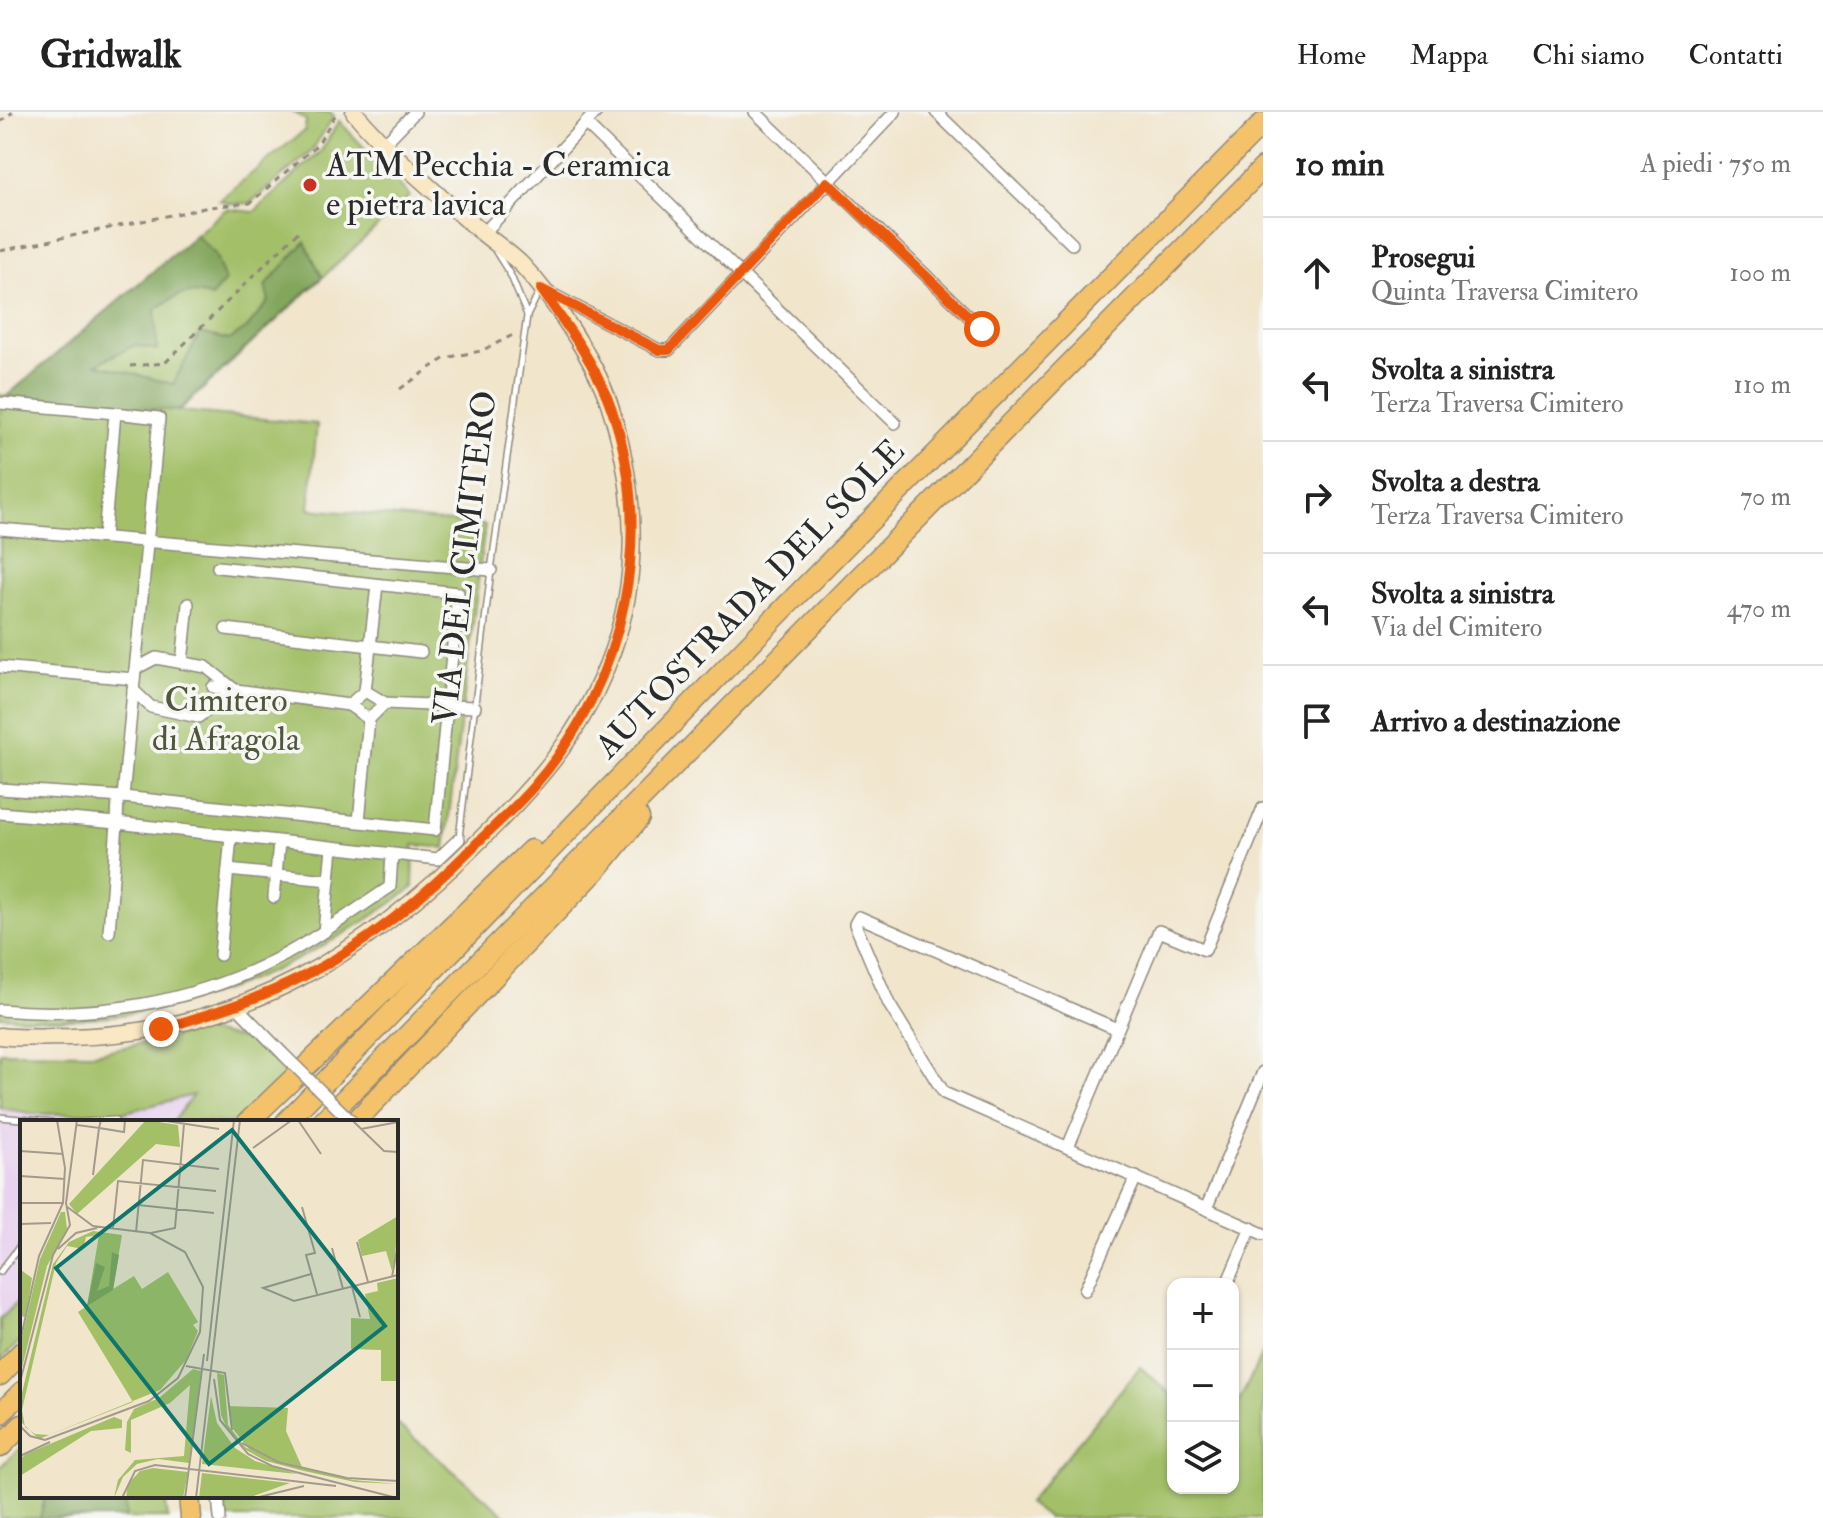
<!DOCTYPE html>
<html lang="it">
<meta charset="utf-8">
<style>
:root{--surface:#fff;--page:#f6f6f6;--text:#222;--muted:#767676;--line:#e0e0e0}
body{margin:0;font-family:"IM FELL Double Pica",serif;background:var(--page);color:var(--text)}
.controls{position:absolute;right:24px;bottom:24px;display:grid;overflow:hidden;border-radius:16px;box-shadow:0 2px 6px #0004}
.controls button{width:72px;height:72px;display:grid;place-items:center;padding:0;border:0;border-bottom:2px solid var(--line);background:var(--surface);color:var(--text);font:40px sans-serif}
.stop{position:absolute;width:24px;height:24px;margin:-18px;border:6px solid #ea580c;border-radius:50%;background:#fff}
.stop.end{background:#ea580c;border-color:#fff;box-shadow:0 2px 8px #0008}
.list{margin:0;padding:0;list-style:none}
h2{display:flex;justify-content:space-between;align-items:center;height:104px;margin:0;padding:0 32px;font-size:34px}
h2 small{font-size:26px;font-weight:400;color:var(--muted)}
.list li{display:grid;grid-template-columns:52px 1fr auto;gap:24px;align-items:center;box-sizing:border-box;height:112px;padding:0 32px;border-top:2px solid var(--line)}
.list b{display:block;font-size:30px;white-space:nowrap}
.list p{margin:0;font-size:26px;white-space:nowrap;color:var(--muted)}
.list em{font-size:26px;font-style:normal;color:var(--muted)}
.icon{flex:none;width:44px;height:44px;fill:none;stroke:currentColor;stroke-width:2;stroke-linecap:round;stroke-linejoin:round}
.map{position:relative;flex:none;width:1263px;height:1406px;overflow:hidden}
header{display:flex;align-items:center;gap:48px;box-sizing:border-box;height:112px;padding:0 40px;background:var(--surface);border-bottom:2px solid var(--line)}
header strong{font-size:38px}
nav{display:flex;gap:44px;margin-inline-start:auto;font-size:28px}
main{display:flex}
aside{flex:1;background:var(--surface)}
.map>svg:first-child{display:block}
.built{fill:#e8d2ef}
.green{fill:#a3c067;stroke:#677649;stroke-width:2}
.forest{fill:#82a65c;stroke:#566844;stroke-width:2}
.lines{fill:none;stroke-linecap:round;stroke-linejoin:round}
.lane-casing{stroke:#8e887c;stroke-width:8}
.street-casing{stroke:#8e887c;stroke-width:14}
.secondary-casing{stroke:#8e887c;stroke-width:19}
.highway-casing{stroke:#8e887c;stroke-width:23}
.path{stroke:#8e887c;stroke-width:3;stroke-dasharray:6 6;stroke-linecap:butt}
.lane{stroke:#fff;stroke-width:5}
.street{stroke:#fff;stroke-width:11}
.secondary{stroke:#fae7c3;stroke-width:16}
.highway{stroke:#f3c26a;stroke-width:20}
.street-bridge-casing{stroke:#8e887c;stroke-width:14;stroke-linecap:butt}
.street-bridge{stroke:#fff;stroke-width:11}
.route{stroke:#ea580c;stroke-width:10}
.poi-dot{fill:#c8321e;stroke:#f6f6f2;stroke-width:3}
.labels{text-anchor:middle;dominant-baseline:central;stroke-width:7;stroke-linejoin:round;paint-order:stroke}
.poi-label{font-size:34px;fill:#2b2b2b;stroke:#f6f6f2;text-anchor:start}
.street-label{font-size:34px;fill:#2b2b2b;stroke:#f6f6f2}
.park-label{font-size:34px;fill:#4f583d;stroke:#f6f6f2}
.inset-road{fill:none;stroke:#a29b8c;stroke-width:2}
.view{fill:#0f766e;fill-opacity:0.15;stroke:#0f766e;stroke-width:4}
.inset-edge{fill:none;stroke:#2b2b2b;stroke-width:4}
</style>
<header>
<strong>Gridwalk</strong>
<nav><a>Home</a><a>Mappa</a><a>Chi siamo</a><a>Contatti</a></nav>
</header>
<main>
<div class="map">
<svg width="1263" height="1406" viewBox="0 0 1263 1406">
<rect width="100%" height="100%" fill="#f6f6f2"/>
<filter id="ink" filterUnits="userSpaceOnUse"><feTurbulence type="fractalNoise" baseFrequency=".0125" numOctaves="2"/><feDisplacementMap in="SourceGraphic" scale="16" xChannelSelector="R" yChannelSelector="G"/><feConvolveMatrix kernelMatrix="1 2 1 2 8 2 1 2 1" color-interpolation-filters="sRGB"/></filter>
<filter id="wash" filterUnits="userSpaceOnUse"><feTurbulence type="fractalNoise" baseFrequency=".006" numOctaves="4" result="noise"/><feDisplacementMap in="SourceGraphic" scale="32" xChannelSelector="R" yChannelSelector="G"/><feGaussianBlur stdDeviation="1.8" result="paint"/><feColorMatrix in="noise" values="0 0 0 0 0 0 0 0 0 0 0 0 0 0 0 0 0 1.4 0 .05"/><feComposite in="paint" operator="in"/></filter>
<g filter="url(#wash)">
<rect width="100%" height="100%" fill="#f1e5cc"/>
<polygon class="built" points="0,962 195,983 173,1010 22,1010 22,1186 0,1207"/>
<g class="green">
<polygon points="293,0 330,0 334,4 311,40 250,91 232,92 219,88 305,18 306,8"/>
<path d="M339 9 410 84 179 299 317 312 309 397 485 413 445 736 414 733 413 776C289 866 156 921 0 904V283L7 284 226 97 254 100 321 39Z"/>
<polygon points="204,919 257,930 288,964 241,1010 173,1010 193,983 121,1001 35,1002 0,996 0,940 95,941"/>
<polygon points="22,1186 22,1227 0,1249 0,1207"/>
<polygon points="1263,1240 1263,1406 1048,1406 1028,1391 1140,1255 1173,1284 1173,1376 1233,1376 1233,1302"/>
<polygon points="396,1311 509,1406 226,1406 226,1384 396,1384"/>
<polygon points="22,1334 22,1384 165,1384 168,1406 0,1406 0,1355"/>
</g>
<g class="forest">
<path d="M196 123 215 142 225 169 211 185C186 176 175 184 155 198L157 238 135 233 96 252 173 272 200 221 229 228 247 216 269 189 265 174 305 130 322 165 178 299 7 284Z"/>
<polygon points="48,1384 125,1384 126,1406 40,1406 44,1389"/>
</g>
</g>
<g filter="url(#ink)">
<g class="lines">
<g class="lane-casing">
<g id="lane">
<polyline points="496,140 511,164 527,203"/>
<polyline points="459,726 491,458 527,204 539,180"/>
<polyline points="0,1005 51,1010"/>
<polyline points="80,1010 115,1008 113,1010"/>
<polyline points="0,1160 22,1131"/>
</g>
</g>
<g class="street-casing">
<g id="street">
<polyline points="755,0 982,217"/>
<polyline points="936,0 1072,132"/>
<polyline points="586,12 895,311"/>
<polyline points="384,32 415,0"/>
<polyline points="483,122 596,0"/>
<polyline points="544,178 659,238 669,238 895,0"/>
<polyline points="0,291 115,301 104,425"/>
<polyline points="0,417 491,458"/>
<polyline points="226,517 421,540"/>
<polyline points="182,551 188,492"/>
<polyline points="0,555 134,567"/>
<polyline points="213,575 349,593"/>
<polyline points="133,578 151,595 198,605 235,578 206,555 156,546 135,557"/>
<polyline points="365,579 377,473"/>
<polyline points="385,591 365,579 349,593 369,607 385,591 475,595"/>
<polyline points="0,677 123,685 159,306 115,301"/>
<polyline points="118,685 117,711 438,747 459,727"/>
<polyline points="123,685 435,718 458,481 218,455"/>
<polyline points="0,701 117,711 109,820"/>
<polyline points="359,709 369,607"/>
<polyline points="228,758 329,768"/>
<polyline points="274,785 279,730"/>
<polyline points="324,820 332,736"/>
<polyline points="220,843 231,724"/>
<polyline points="236,894 284,943"/>
<path d="M0 898C95 907 190 891 275 848 316 827 352 800 390 775L392 743"/>
<polyline points="1117,917 859,805 855,812 889,892 944,981 1263,1122"/>
<polyline points="1068,1035 1159,819 1205,838 1263,696"/>
<polyline points="1206,1097 1263,960"/>
<polyline points="1227,1172 1251,1116"/>
<polyline points="1085,1178 1136,1065"/>
<polyline points="218,1384 220,1406"/>
</g>
</g>
<g class="secondary-casing">
<path id="secondary" d="M0 924C23 927 48 925 71 925 239 921 367 842 482 726 546 663 591 610 618 522 641 446 633 365 609 291 594 247 554 187 522 153 509 140 493 130 478 117 436 81 390 43 354 0"/>
</g>
<g class="highway-casing">
<g id="highway">
<polyline points="248,1010 531,738"/>
<polyline points="286,1010 794,486 1263,11"/>
<polyline points="322,1010 1263,56"/>
<polyline points="355,1010 598,756 639,706"/>
<polyline points="0,1263 22,1240"/>
<polyline points="0,1302 22,1280"/>
<polyline points="0,1335 22,1313"/>
<polyline points="189,1384 191,1406"/>
</g>
</g>
<g class="path">
<polyline points="0,10 13,0"/>
<polyline points="0,139 209,95 250,91 318,32 337,0"/>
<polyline points="130,254 165,251 299,119"/>
<polyline points="400,277 445,246 481,239 515,222"/>
</g>
<use href="#lane" class="lane"/>
<use href="#street" class="street"/>
<use href="#secondary" class="secondary"/>
<use href="#highway" class="highway"/>
<g class="street-bridge-casing">
<polyline id="street-bridge" points="284,943 352,1010"/>
</g>
<use href="#street-bridge" class="street-bridge"/>
</g>
</g>
<g class="lines" filter="url(#ink)">
<path class="route" d="M161 917C209 902 257 888 302 865 367 833 423 785 474 734 494 714 516 695 534 674 626 569 659 416 607 285 591 245 565 212 541 177L659 238H669L827 70 982 217"/>
</g>
<circle class="poi-dot" cx="310" cy="73" r="8"/>
<g class="labels">
<g class="poi-label">
<text x="326" y="53">ATM Pecchia - Ceramica<tspan x="326" dy="39">e pietra lavica</tspan></text>
</g>
<g class="street-label">
<text transform="translate(465 446) rotate(-83)">VIA DEL CIMITERO</text>
<text transform="translate(750 487) rotate(-46)">AUTOSTRADA DEL SOLE</text>
</g>
<g class="park-label">
<text x="226" y="588">Cimitero<tspan x="226" dy="39">di Afragola</tspan></text>
</g>
</g>
<g transform="translate(20 1008)">
<rect width="378" height="378" fill="#f1e5cc"/>
<path d="M126 0 158 5 160 27 136 24 57 94 49 84ZM41 92H45L47 109 27 146 0 256V226L20 139ZM378 96 375 138 372 151 366 131 342 136 338 120ZM73 111 102 115 93 169 114 156 122 169 148 152 178 202 173 205 178 211 166 240 140 270 19 319 0 301V281L33 144 49 122ZM79 115 67 186 58 192 113 282 29 315 15 314 5 307 2 290 36 143 47 126 63 129 66 117ZM1 150 12 158 6 197 0 196ZM378 158V261H361V230L331 229V198L350 199 345 174 358 171 357 163ZM173 249 181 251 169 343 138 339 117 344 103 357 94 378 98 360 115 340 164 336 170 265 150 283 111 300V333L105 330 107 302 114 289 139 278ZM197 253 204 255 208 305 225 327 229 329 213 309 208 286 268 288 266 311 282 347 240 336 333 360 378 364 335 362 284 351 246 341 226 330 208 311 201 295ZM191 276 197 303 215 328 235 341 277 354 182 344ZM94 297 102 300V308L71 311 0 356V339L6 334ZM133 348 168 352 163 378H106L108 364 120 351ZM182 353 270 363 228 378H179Z" fill="#a3c067" fill-rule="evenodd"/>
<path d="M92 132 99 135 93 170 67 186 76 143 85 147 77 171 89 166Z" fill="#82a65c"/>
<path class="inset-road" d="M140 0 199 9M278 0 301 34M332 0 364 31 378 32M57 5 79 8 81 0M341 9 378 2M233 28 272 0M0 31 43 34M73 55 79 8 104 12 105 0M0 56 45 59M0 83H42M118 85 194 93M282 87 295 133 286 135 297 174M0 104 31 103M93 108 98 61 196 71M116 112 123 40 199 49M131 113 155 108 164 4M337 122 348 162M312 128 323 169M38 129 56 113 77 108M291 154 243 168 274 181 378 155M372 157 378 124M332 167 340 197M0 222 19 136 43 83 45 48 37 0M187 241 214 0M166 246 205 253 212 310M194 259 200 300 228 334 252 346 377 378M0 262 33 135 50 105 46 83 57 0M0 306 10 316 25 320 129 281 158 258 180 212 183 167 165 132 130 113 73 106 46 86M222 323 258 342 327 358 378 361M0 336 30 322M102 378 115 351 135 345 316 366M165 378 184 234M176 378 220 0M235 378 284 366"/>
<path class="view" d="M212 10 365 206 189 344 36 148Z"/>
<rect width="378" height="378" class="inset-edge"/>
</g>
</svg>
<div class="controls">
<button>+</button>
<button>−</button>
<button><svg class="icon" aria-label="layers" viewBox="0 0 24 24"><path d="M12 4l9 5-9 5-9-5zM3 14l9 5 9-5"/></svg></button>
</div>
<div class="stop" style="left:982px;top:217px"></div>
<div class="stop end" style="left:161px;top:917px"></div>
</div>
<aside>
<h2>10 min<small>A piedi · 750 m</small></h2>
<ul class="list">
<li><svg class="icon" aria-label="ahead" viewBox="0 0 24 24"><path d="M12 20V5M6 11l6-6 6 6"/></svg><div><b>Prosegui</b><p>Quinta Traversa Cimitero</p></div><em>100 m</em></li>
<li><svg class="icon" aria-label="left" viewBox="0 0 24 24"><path d="M17 20v-9H6M10 6l-5 5 5 5"/></svg><div><b>Svolta a sinistra</b><p>Terza Traversa Cimitero</p></div><em>110 m</em></li>
<li><svg class="icon" aria-label="right" viewBox="0 0 24 24"><path d="M7 20v-9h11M14 6l5 5-5 5"/></svg><div><b>Svolta a destra</b><p>Terza Traversa Cimitero</p></div><em>70 m</em></li>
<li><svg class="icon" aria-label="left" viewBox="0 0 24 24"><path d="M17 20v-9H6M10 6l-5 5 5 5"/></svg><div><b>Svolta a sinistra</b><p>Via del Cimitero</p></div><em>470 m</em></li>
<li><svg class="icon" aria-label="arrive" viewBox="0 0 24 24"><path d="M6 21V4h12l-3 4 3 4H6"/></svg><div><b>Arrivo a destinazione</b></div></li>
</ul>
</aside>
</main>
